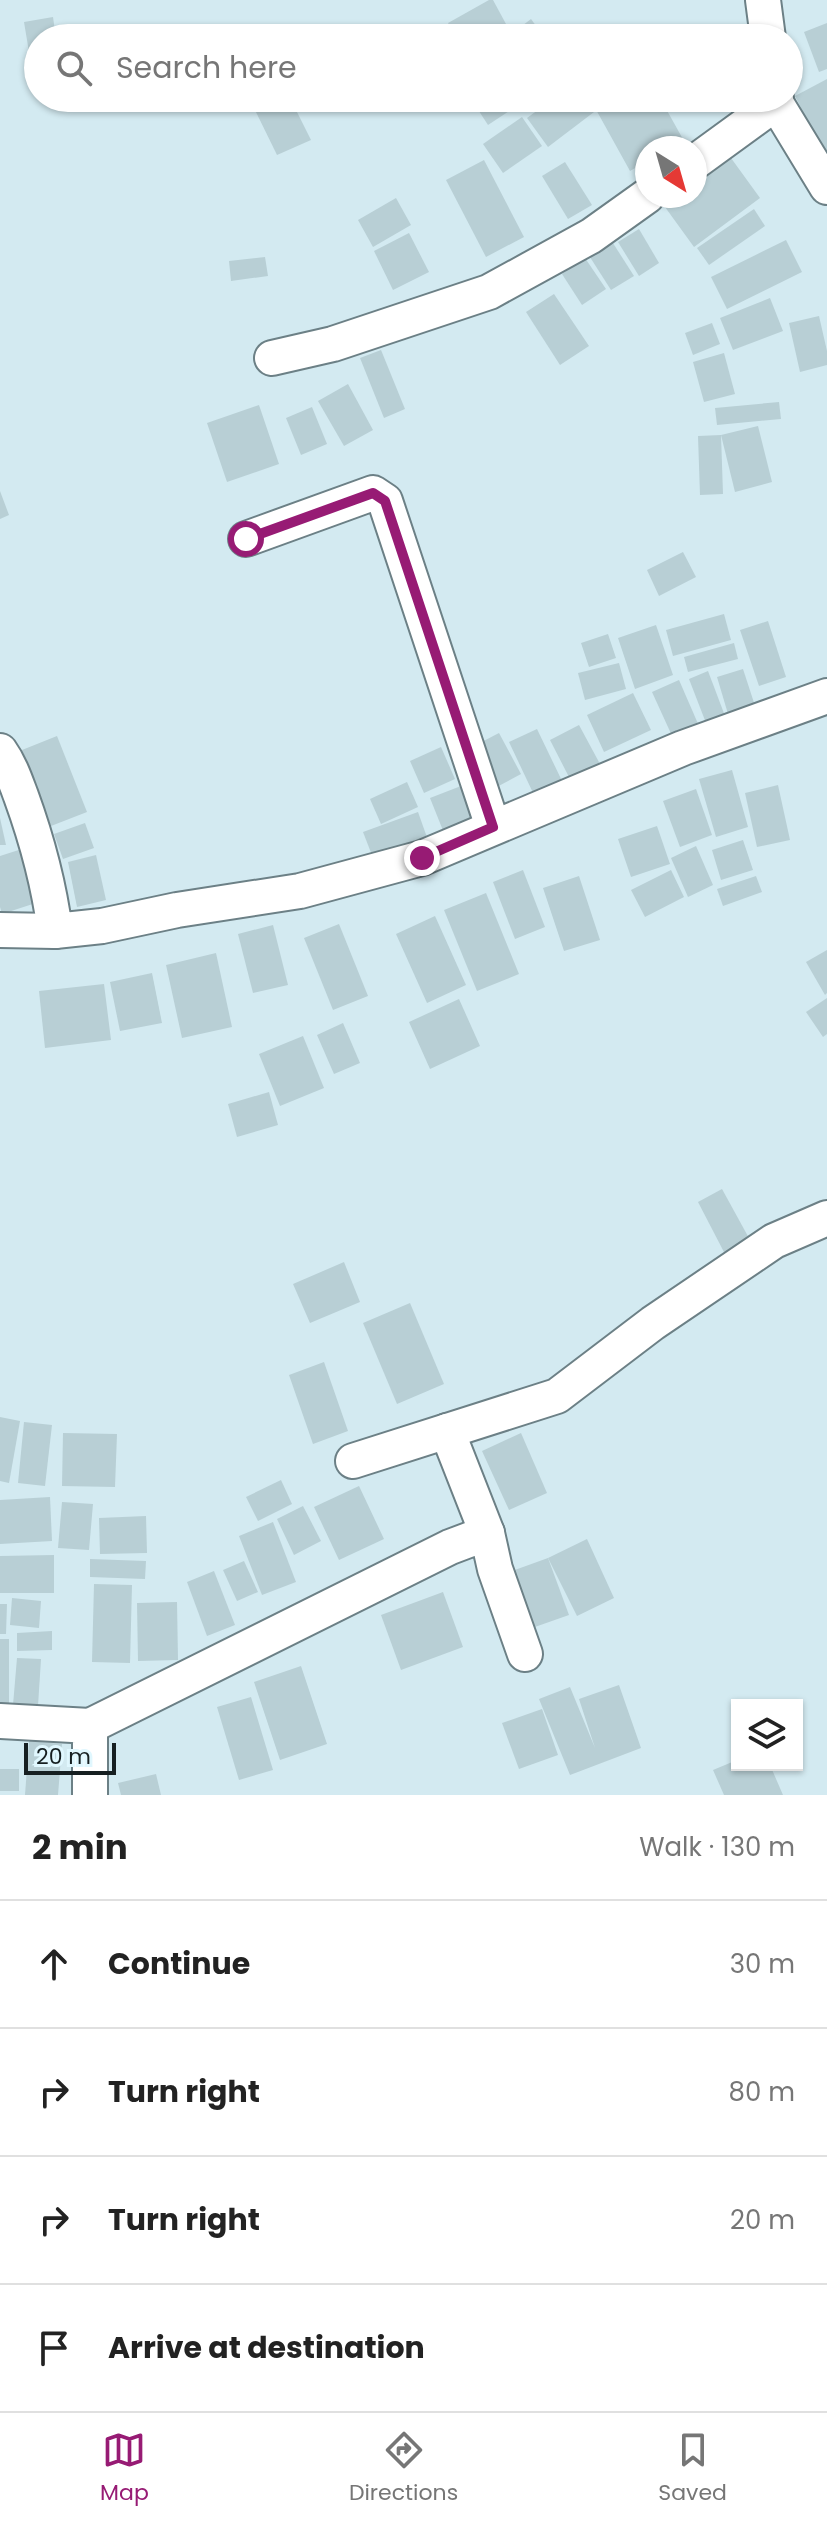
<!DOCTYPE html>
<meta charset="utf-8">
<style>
:root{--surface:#fff;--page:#f2f2f2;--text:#222;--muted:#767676;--line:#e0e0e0;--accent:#971b74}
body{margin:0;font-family:Poppins,sans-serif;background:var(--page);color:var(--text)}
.controls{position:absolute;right:24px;bottom:24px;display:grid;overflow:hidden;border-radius:0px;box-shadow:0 2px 6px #0004}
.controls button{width:72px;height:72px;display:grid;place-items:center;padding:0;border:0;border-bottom:2px solid var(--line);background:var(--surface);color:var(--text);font:40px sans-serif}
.compass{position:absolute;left:635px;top:136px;width:72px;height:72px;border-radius:50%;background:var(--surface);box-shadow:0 2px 6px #0004;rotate:143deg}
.scale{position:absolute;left:24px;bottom:20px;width:92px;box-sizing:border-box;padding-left:8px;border:4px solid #161f21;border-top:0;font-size:22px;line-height:28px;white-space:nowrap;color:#161f21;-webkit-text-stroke:6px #e0f7fe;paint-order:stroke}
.stop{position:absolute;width:24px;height:24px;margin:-18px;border:6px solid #971b74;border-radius:50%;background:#fff}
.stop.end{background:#971b74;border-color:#fff;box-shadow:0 2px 8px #0008}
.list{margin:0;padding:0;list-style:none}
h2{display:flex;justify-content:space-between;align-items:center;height:104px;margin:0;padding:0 32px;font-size:34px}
h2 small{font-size:26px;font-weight:400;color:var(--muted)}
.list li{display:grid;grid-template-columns:52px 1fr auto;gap:24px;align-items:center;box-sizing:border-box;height:128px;padding:0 32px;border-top:2px solid var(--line)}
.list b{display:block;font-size:30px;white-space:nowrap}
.list em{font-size:26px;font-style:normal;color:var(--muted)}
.icon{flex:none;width:44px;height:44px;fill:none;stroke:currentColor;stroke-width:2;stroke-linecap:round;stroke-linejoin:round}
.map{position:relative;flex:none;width:827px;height:1795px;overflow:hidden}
.search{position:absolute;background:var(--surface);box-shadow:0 2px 6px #0004;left:24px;right:24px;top:24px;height:88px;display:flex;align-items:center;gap:20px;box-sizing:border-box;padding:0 28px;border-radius:44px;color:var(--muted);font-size:30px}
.sheet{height:616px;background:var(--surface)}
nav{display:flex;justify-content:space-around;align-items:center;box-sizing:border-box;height:112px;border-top:2px solid var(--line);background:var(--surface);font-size:22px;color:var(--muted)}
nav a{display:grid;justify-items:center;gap:4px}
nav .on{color:var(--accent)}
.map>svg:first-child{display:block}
.building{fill:#b8cfd5}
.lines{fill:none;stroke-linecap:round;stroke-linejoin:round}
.minor-casing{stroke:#6c8086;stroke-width:38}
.minor{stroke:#fff;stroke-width:34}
.route{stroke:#971b74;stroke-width:10}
</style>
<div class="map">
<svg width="827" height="1795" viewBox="0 0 827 1795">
<rect width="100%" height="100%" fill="#d3eaf1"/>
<g class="building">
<polygon points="489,0 493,0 506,24 479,38 456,38 448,23"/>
<polygon points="53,17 56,38 38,38 36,94 24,22"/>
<polygon points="531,19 545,38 506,38"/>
<polygon points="827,23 827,69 819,72 804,32"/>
<polygon points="827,79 827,160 795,96"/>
<polygon points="275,98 290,98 311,140 277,155 254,108"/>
<polygon points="486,98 529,98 488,125 475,105"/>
<polygon points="554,98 583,98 594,112 548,147 527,118"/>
<polygon points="608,98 660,98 684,141 671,148 647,148 647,161 630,171 594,106"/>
<polygon points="522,117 542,146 503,173 483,144"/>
<polygon points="731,158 760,198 694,247 665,207 680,196 695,196 695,185"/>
<polygon points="484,160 524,237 486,257 446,180"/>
<polygon points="565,162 592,205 568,219 542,176"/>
<polygon points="396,198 411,225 373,247 358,220"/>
<polygon points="754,209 765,226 709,265 697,248"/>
<polygon points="639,229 659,263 639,276 618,242"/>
<polygon points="409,233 429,272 393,290 374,251"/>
<polygon points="611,240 634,276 611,290 588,254"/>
<polygon points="786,240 802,272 727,309 711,277"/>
<polygon points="265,257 268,276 231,281 229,261"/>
<polygon points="585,258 606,289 582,305 562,274"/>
<polygon points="554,294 589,346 560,365 526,312"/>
<polygon points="770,298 783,331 733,350 720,318"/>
<polygon points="819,316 827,351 827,365 800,372 789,323"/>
<polygon points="712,323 720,344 693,355 685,333"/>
<polygon points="381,350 405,409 384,418 360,358"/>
<polygon points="724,353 735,394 704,402 693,362"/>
<polygon points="348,384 373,430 344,446 318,401"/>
<polygon points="779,402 781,419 717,425 715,408"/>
<polygon points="259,405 279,464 227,482 207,423"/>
<polygon points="312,407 327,444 301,455 286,418"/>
<polygon points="758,426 772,482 735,492 721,435"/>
<polygon points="721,435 723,494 700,495 698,436"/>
<polygon points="0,491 9,515 0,519"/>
<polygon points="683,552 696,577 659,596 647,570"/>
<polygon points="724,614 731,640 673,656 666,630"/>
<polygon points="768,621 786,677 759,686 740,630"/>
<polygon points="656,625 673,675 635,689 618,638"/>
<polygon points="608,634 616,658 589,667 581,643"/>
<polygon points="734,643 738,659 688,672 684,657"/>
<polygon points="619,663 626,689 585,700 578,673"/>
<polygon points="743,669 758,715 731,724 717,677"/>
<polygon points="708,671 725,716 706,723 689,679"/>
<polygon points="679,680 699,726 673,738 652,692"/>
<polygon points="633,693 651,730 604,752 587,715"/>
<polygon points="579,725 600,764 570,779 550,740"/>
<polygon points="537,729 563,783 535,797 509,742"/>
<polygon points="499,733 521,774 493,789 472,747"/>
<polygon points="57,736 87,812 51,826 22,750"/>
<polygon points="441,747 455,779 424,793 410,761"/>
<polygon points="732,770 748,827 716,837 699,779"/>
<polygon points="407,782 418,807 381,824 370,799"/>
<polygon points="778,785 790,840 757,847 745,793"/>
<polygon points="461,786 476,825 446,838 430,798"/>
<polygon points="696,789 712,835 680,847 663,801"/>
<polygon points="418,812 429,843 375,863 363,832"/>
<polygon points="0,818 6,845 0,845"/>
<polygon points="85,823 94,848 63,859 54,834"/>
<polygon points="657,826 670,864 631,877 618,839"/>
<polygon points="743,840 753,870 721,880 712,850"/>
<polygon points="696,846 713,885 688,897 671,858"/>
<polygon points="25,848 42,901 2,914 0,907 0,856"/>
<polygon points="96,855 106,900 77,907 68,862"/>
<polygon points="523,870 545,927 515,939 493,882"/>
<polygon points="671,870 684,897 645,917 631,890"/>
<polygon points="579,876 600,940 564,951 543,888"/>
<polygon points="756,876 762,892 723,906 717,889"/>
<polygon points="486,893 519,974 477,991 444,910"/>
<polygon points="435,916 466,985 427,1003 396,934"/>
<polygon points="339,924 368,996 333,1010 304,938"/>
<polygon points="273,925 288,985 253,993 238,934"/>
<polygon points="827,950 827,993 825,995 806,962"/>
<polygon points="216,953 232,1027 182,1038 166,965"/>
<polygon points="152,973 162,1023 120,1031 110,982"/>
<polygon points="104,984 111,1040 45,1048 39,991"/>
<polygon points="827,998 827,1034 823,1037 806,1012"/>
<polygon points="459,999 480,1046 430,1069 409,1022"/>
<polygon points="343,1023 360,1063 334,1074 317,1035"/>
<polygon points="303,1036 324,1088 280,1106 259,1054"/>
<polygon points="269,1092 278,1125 237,1137 228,1104"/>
<polygon points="722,1189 750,1240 725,1254 698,1202"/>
<polygon points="344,1262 360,1302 310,1323 293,1284"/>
<polygon points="410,1303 444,1384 397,1404 363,1323"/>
<polygon points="324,1362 348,1431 313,1444 289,1375"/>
<polygon points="0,1417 20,1421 9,1483 0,1481"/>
<polygon points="24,1422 52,1425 45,1486 18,1483"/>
<polygon points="63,1433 117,1434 115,1487 62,1486"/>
<polygon points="521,1433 547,1493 509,1510 482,1451"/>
<polygon points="281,1480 292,1504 258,1521 246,1497"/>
<polygon points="359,1486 384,1539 339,1560 314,1507"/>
<polygon points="50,1497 52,1541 0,1544 0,1500"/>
<polygon points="62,1502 93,1504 89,1550 58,1548"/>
<polygon points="303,1506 321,1541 294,1555 277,1519"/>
<polygon points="146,1516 147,1553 100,1554 99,1518"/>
<polygon points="273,1522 296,1582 262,1595 239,1536"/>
<polygon points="587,1539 614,1598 577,1616 548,1558"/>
<polygon points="54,1555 54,1593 0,1593 0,1556"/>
<polygon points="548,1558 569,1615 532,1628 512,1571"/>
<polygon points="90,1559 146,1561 145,1579 90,1577"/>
<polygon points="244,1561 258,1592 237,1601 223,1570"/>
<polygon points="214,1571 235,1625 207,1636 187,1582"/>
<polygon points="94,1584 132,1585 130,1663 92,1662"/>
<polygon points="443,1592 463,1647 401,1670 381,1615"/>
<polygon points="12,1598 41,1601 39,1628 10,1625"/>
<polygon points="177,1602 178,1660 138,1661 137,1603"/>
<polygon points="0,1604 7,1604 6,1634 0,1634"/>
<polygon points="52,1631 52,1650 17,1651 17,1633"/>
<rect x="0" y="1639" width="9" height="70"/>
<polygon points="17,1658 41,1659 38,1706 13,1705"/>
<polygon points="301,1666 327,1744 280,1760 254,1682"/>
<polygon points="619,1685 641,1748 570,1775 539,1699 570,1687 595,1748 579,1699"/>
<polygon points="251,1697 273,1770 239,1780 217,1707"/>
<polygon points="542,1709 558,1755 519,1769 502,1723"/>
<polygon points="29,1741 62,1744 58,1795 25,1795"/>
<polygon points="737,1760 737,1765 770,1765 783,1795 724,1795 713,1770"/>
<rect x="0" y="1769" width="19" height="22"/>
<polygon points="156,1774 161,1795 121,1795 118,1783"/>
</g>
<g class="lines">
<g class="minor-casing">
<g id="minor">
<polyline points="763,0 768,38"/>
<polyline points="776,98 776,103 827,187"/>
<polyline points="695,162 776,103"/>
<polyline points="272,358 333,344 489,292 591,236 647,196"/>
<polyline points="246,539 373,493 385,501 493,827"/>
<path d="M0 751C10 765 15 780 21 796 37 840 49 885 55 931L102 926 177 910 300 891 422 858 683 748 827 696"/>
<polyline points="0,930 55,931"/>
<polyline points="447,1431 487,1533"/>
<polyline points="353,1461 557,1396 653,1323 774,1241 827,1218"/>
<polyline points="0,1721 90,1726 90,1795"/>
<polyline points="90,1726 450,1547 487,1533 495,1569 525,1654"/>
</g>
</g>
<use href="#minor" class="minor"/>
</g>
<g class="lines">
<polyline class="route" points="246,539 373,493 385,501 493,827 422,858"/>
</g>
</svg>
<div class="controls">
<button><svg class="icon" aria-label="layers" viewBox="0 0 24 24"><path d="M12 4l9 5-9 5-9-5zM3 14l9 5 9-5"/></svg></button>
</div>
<svg class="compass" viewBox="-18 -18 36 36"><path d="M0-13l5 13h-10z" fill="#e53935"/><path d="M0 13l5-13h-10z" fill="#767676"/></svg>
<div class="scale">20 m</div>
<div class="stop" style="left:246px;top:539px"></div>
<div class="stop end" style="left:422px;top:858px"></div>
<div class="search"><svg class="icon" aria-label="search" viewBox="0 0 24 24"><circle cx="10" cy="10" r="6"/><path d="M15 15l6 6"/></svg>Search here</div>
</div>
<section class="sheet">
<h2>2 min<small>Walk · 130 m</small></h2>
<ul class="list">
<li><svg class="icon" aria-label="ahead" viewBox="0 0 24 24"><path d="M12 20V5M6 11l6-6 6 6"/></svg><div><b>Continue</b></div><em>30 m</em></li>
<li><svg class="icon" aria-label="right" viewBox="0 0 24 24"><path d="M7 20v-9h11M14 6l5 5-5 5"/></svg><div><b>Turn right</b></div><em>80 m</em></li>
<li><svg class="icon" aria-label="right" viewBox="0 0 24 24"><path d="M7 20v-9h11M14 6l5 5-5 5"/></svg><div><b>Turn right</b></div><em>20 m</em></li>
<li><svg class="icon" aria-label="arrive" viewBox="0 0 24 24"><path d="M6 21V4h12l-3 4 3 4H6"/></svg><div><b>Arrive at destination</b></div></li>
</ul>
</section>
<nav>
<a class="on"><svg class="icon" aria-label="map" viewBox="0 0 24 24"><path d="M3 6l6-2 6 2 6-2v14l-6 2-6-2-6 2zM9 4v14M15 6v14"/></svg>Map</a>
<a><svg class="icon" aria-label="directions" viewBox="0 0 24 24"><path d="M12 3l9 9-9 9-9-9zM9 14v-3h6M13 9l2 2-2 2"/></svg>Directions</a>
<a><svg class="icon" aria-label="saved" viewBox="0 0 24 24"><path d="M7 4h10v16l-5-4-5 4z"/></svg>Saved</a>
</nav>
